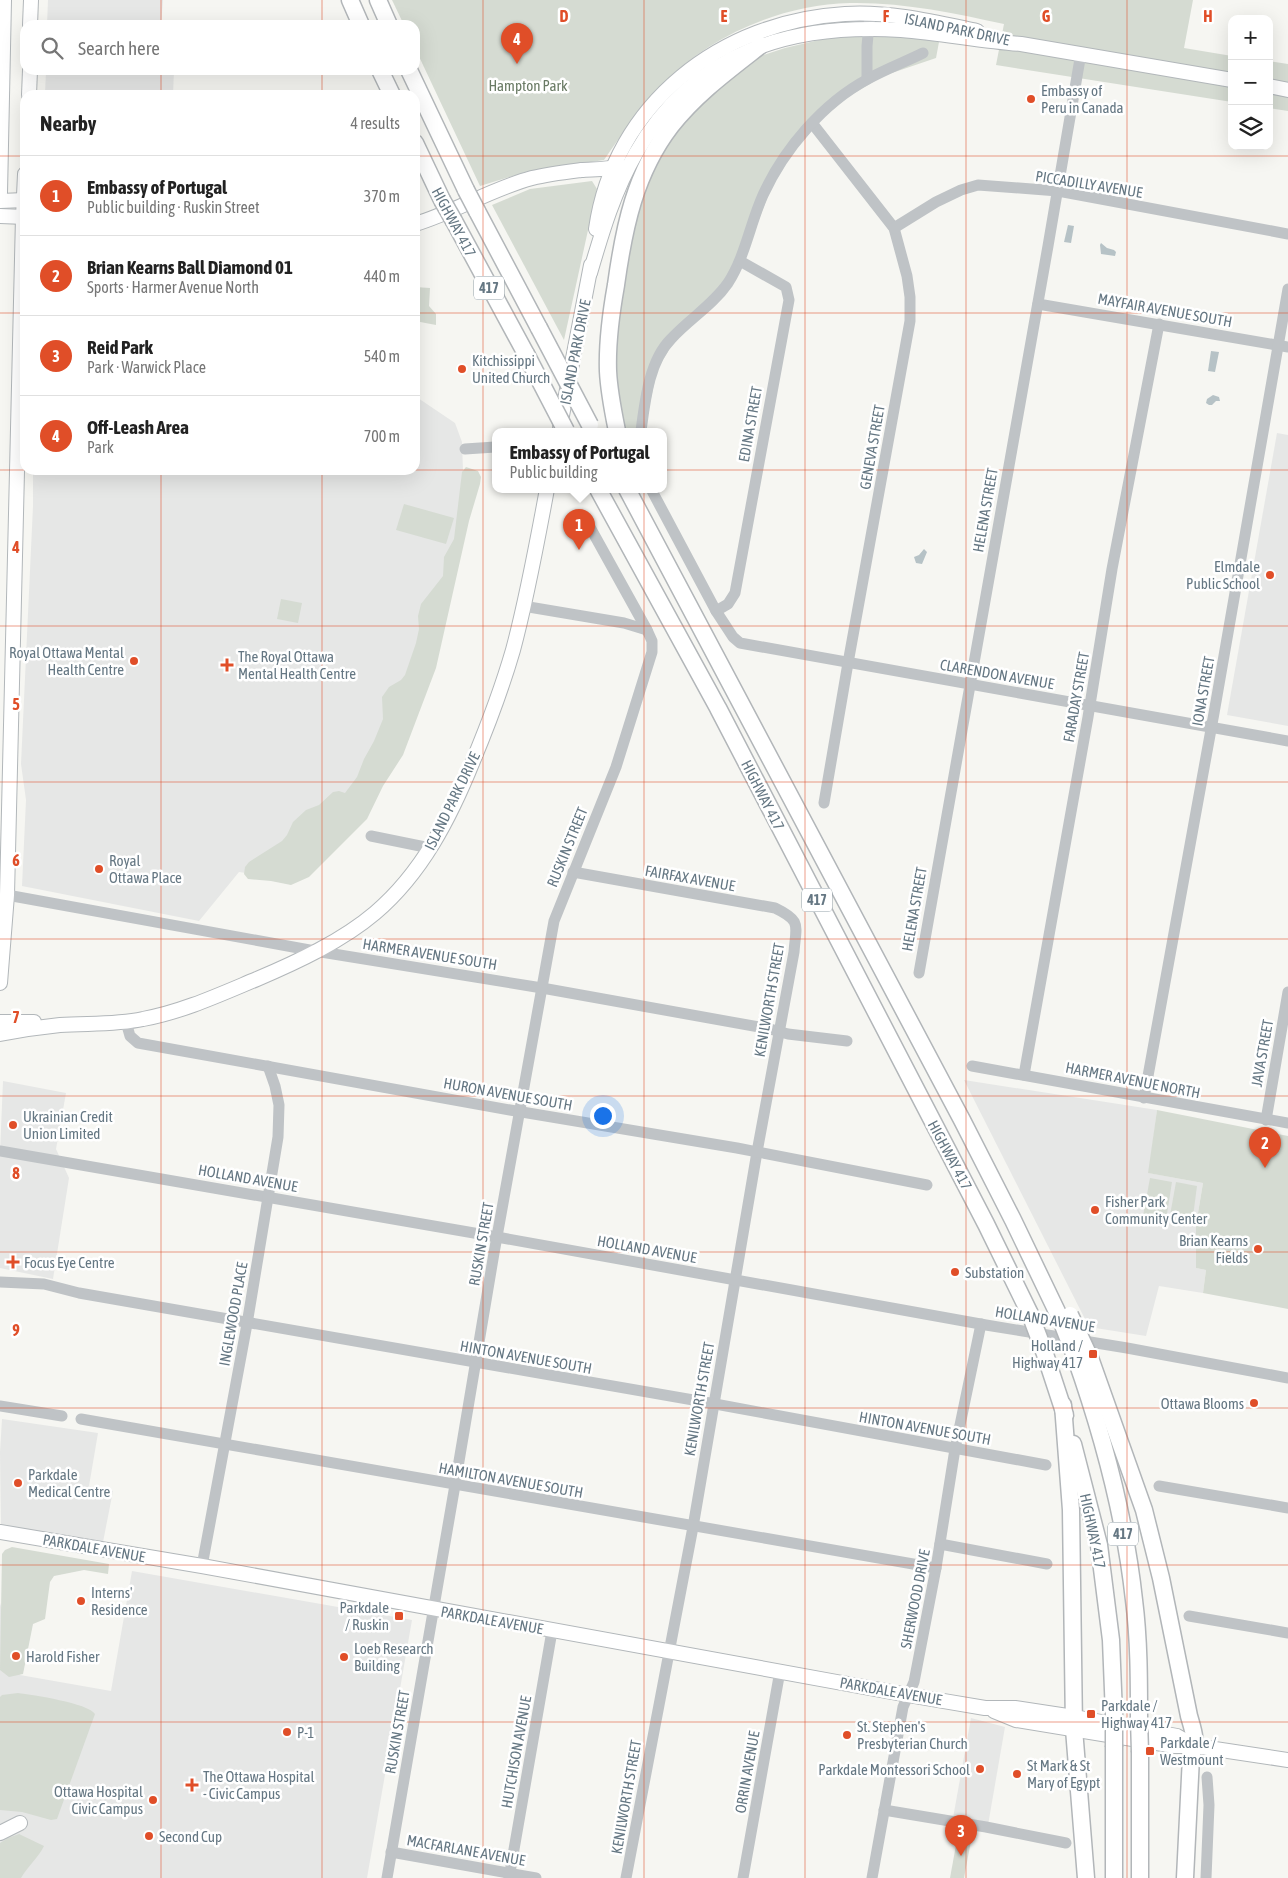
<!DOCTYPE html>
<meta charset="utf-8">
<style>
:root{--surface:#fff;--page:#f6f6f6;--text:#222;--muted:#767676;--line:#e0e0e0;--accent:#e04e28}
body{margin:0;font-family:"Asap Condensed",sans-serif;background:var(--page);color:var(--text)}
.controls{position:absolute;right:15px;top:15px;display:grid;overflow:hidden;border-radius:10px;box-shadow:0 5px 20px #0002}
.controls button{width:45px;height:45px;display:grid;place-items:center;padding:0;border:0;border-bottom:1px solid var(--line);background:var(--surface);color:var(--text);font:25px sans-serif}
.you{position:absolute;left:602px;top:1115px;width:18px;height:18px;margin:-12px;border:4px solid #fff;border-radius:50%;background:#1a73e8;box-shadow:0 0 0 8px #1a73e833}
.badge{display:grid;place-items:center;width:32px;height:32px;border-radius:50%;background:var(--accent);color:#fff;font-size:16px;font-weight:700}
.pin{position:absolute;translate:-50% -41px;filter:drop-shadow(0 1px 2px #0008)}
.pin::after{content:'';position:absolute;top:26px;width:18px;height:15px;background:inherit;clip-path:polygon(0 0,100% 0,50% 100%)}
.popup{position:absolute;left:492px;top:428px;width:175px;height:65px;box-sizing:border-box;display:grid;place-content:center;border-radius:10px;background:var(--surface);filter:drop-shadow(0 1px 4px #0005);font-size:16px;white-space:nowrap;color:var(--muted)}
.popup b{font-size:19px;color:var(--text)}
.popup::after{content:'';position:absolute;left:50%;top:100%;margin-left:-10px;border:10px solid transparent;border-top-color:var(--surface)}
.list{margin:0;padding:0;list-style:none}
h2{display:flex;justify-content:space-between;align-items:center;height:65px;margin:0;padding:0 20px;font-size:21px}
h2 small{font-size:16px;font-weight:400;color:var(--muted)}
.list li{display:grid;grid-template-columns:32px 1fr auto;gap:15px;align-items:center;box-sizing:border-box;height:80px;padding:0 20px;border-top:1px solid var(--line)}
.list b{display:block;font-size:19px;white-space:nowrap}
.list p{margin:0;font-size:16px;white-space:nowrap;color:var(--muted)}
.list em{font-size:16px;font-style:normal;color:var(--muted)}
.icon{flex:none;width:28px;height:28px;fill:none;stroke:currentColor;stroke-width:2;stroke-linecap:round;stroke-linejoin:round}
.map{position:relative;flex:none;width:1288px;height:1878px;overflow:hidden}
.search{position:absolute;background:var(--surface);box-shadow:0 5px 20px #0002;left:20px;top:20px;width:400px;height:55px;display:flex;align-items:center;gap:12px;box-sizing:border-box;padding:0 18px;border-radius:15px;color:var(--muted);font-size:19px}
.panel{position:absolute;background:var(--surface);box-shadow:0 5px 20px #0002;left:20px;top:90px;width:400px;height:385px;border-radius:15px}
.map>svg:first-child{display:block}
.built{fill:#e6e7e6}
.green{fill:#d5dbd2}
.water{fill:#b6c2c6}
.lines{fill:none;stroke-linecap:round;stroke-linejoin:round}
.major-casing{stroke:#b2b7ba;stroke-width:16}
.highway-casing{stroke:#b2b6b9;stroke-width:19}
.minor{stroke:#bfc3c6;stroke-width:11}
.major{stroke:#fff;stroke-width:14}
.highway{stroke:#fff;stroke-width:16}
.highway-bridge-casing{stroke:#b2b6b9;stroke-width:19;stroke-linecap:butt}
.highway-bridge{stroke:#fff;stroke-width:16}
.grid{fill:none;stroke:#e04e28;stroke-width:1;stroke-opacity:0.55}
.poi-dot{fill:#e04e28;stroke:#fff;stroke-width:2}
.labels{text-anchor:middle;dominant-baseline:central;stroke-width:5;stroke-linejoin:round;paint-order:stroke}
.shield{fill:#fff;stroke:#93a0a8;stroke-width:1}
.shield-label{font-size:14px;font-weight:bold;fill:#657783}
.street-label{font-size:15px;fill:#657783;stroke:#fff}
.park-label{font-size:15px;fill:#697a64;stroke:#fff}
.poi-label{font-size:15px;fill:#657783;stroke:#fff;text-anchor:start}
.grid-label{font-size:16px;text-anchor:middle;font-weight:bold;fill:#e04e28;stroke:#fff;stroke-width:5;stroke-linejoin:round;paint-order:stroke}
</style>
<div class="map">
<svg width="1288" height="1878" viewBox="0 0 1288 1878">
<rect width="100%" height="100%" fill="#f6f6f2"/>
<g class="built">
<polygon points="48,0 163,0 161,25 47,25"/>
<polygon points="46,70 174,70 173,95 45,95"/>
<polygon points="415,396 455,423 462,442 464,500 419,702 294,880 239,872 199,921 22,886 26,800 21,764 33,506 33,470 415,470"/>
<polygon points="1277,433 1288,435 1288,726 1227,715"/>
<polygon points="964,1080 1157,1110 1149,1173 1203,1183 1196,1225 1196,1268 1206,1270 1203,1293 1159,1286 1146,1336 1089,1327"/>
<polygon points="3,1081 66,1093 56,1149 69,1178 53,1279 0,1268 0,1153"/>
<polygon points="2,1419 98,1433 89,1486 113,1491 103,1542 1,1526 0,1452"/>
<polygon points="132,1571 412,1620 367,1878 0,1878 0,1603 20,1675 111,1691"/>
<polygon points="971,1718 1005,1727 988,1825 953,1818"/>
</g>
<g class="green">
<path d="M392 0H1193L1184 48 1232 56V102L996 65 1004 24C954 13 902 2 850 3 781 5 710 35 662 85 640 108 622 134 604 160L526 172 480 186 415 48V25H404Z"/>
<polygon points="898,34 939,42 936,58 883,76 848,97 825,116 793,152 771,188 742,264 675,340 657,370 644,431 625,431 617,400 613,348 623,254 641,185 693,106 757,57 785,48 836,36"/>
<polygon points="1269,61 1288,64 1288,111 1269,108"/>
<polygon points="592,181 597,189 564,340 492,205 530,189"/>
<polygon points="415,287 430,288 429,306 436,314 436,325 415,321"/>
<polygon points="466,467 478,471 481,477 480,484 469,521 436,668 403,755 383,786 367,819 309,877 291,885 271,881 248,879 244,874 245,867 249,862 282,841 287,835 293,822 306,810 319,805 333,792 339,791 345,793 357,777 364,759 374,741 383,719 382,697 389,687 401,680 405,675 416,643 419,629 418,616 421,604 443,576 444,557 454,539 462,472"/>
<polygon points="404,504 454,518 446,544 396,530"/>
<polygon points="281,599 302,603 298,623 277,619"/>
<polygon points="1157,1110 1288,1136 1288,1309 1203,1293 1206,1270 1196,1268 1196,1225 1203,1183 1148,1173"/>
<polygon points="1150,1178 1172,1182 1166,1220 1143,1216"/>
<polygon points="1176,1182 1197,1186 1192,1224 1169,1221"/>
<polygon points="12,1547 109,1564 108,1574 84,1570 54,1576 50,1582 45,1619 33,1624 23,1674 9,1677 0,1670 2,1554 5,1550"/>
<path d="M18 1693C33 1695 88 1703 95 1714L57 1819 51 1820 22 1812 0 1810V1697L2 1695Z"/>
<polygon points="960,1823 974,1825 964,1878 950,1878"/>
<path d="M19 1834 44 1846C39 1857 27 1867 21 1878H0V1843L8 1838Z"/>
</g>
<g class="water">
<polygon points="1068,225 1074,226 1071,243 1064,242"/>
<polygon points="1101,243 1107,248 1114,250 1116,252 1115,256 1101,254 1100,245"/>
<polygon points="1211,351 1219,352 1215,372 1208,371"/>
<polygon points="1213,395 1219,397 1220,401 1216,401 1212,405 1209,405 1206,403 1207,399"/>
<polygon points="924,549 927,552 922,564 916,563 914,557 919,555"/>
</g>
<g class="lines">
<g class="major-casing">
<g id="major">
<polyline points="30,25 31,0"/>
<polyline points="1269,86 1288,90"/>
<polyline points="29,95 30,70"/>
<polyline points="0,193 4,0"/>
<polyline points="0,201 25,200"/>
<polyline points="0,216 25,217"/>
<path d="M415 224C455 212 491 189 532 178 548 174 565 172 581 170 593 169 607 170 619 166"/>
<path d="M596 229C614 103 722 21 845 14 889 11 934 22 977 31"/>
<path d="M590 273C602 232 614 191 636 153 694 52 790 23 901 30 941 33 981 41 1021 44L1232 80"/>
<polyline points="560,426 591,265"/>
<polyline points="0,983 7,895 23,217 25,174"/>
<polyline points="0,1022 34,1022"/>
<path d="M0 1034C20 1030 40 1027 60 1025 88 1023 115 1025 143 1019 182 1012 221 994 257 979 297 962 342 941 375 913 422 873 450 818 473 761 488 725 502 688 513 650 527 598 537 543 547 489"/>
<polyline points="0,1532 202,1566 908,1695 985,1708 1015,1708 1074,1717 1177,1736 1195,1746"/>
<polyline points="994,1711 1016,1720 1175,1746 1195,1746 1288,1760"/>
<polyline points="0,1833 20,1823"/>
</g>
</g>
<g class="highway-casing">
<g id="highway">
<polyline points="350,0 361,25"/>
<polyline points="378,0 389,25"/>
<polyline points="380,70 392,95"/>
<polyline points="409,70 466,190"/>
<polyline points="415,143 442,200"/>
<polyline points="477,211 539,328"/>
<polyline points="454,221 526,354"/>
<path d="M617 431C613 411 609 392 608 371 607 342 611 313 616 285 624 227 635 173 671 126 696 94 729 70 761 45"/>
<polyline points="598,489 718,708 986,1224 1030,1314"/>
<polyline points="627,489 962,1120 1013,1220 1061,1320"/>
<polyline points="1044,1351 1065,1415"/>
<path d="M1075 1356C1103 1435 1125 1517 1134 1600 1139 1639 1139 1680 1139 1719"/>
<path d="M1090 1358 1144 1510 1161 1578 1189 1716C1194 1733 1197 1740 1191 1757L1185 1878"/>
<polyline points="1063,1405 1071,1510 1074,1729 1086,1878"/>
<polyline points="1073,1444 1099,1545 1111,1640 1114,1715"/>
<polyline points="1114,1878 1114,1747"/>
<polyline points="1140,1878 1140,1752"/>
</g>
</g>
<g class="minor">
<polyline points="867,79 867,46 870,14"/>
<polyline points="812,123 894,228 907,276 910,297 910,321 848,663 824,803"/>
<polyline points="894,228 936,202 961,190 978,185 1058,191 1288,234"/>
<polyline points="1038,304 1288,347"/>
<path d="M641 431C645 401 649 361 671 339 689 319 712 306 728 283 745 257 750 224 763 195 784 149 823 103 868 79 886 69 905 62 923 53"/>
<polyline points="465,449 495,447"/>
<polyline points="651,489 716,611 733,637 740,643 1288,741"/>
<polyline points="523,606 624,623 647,630"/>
<polyline points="716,611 728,604 735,593 789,300 786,287 740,261"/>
<polyline points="371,836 430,848"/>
<path d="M573 872 775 908C802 921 796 925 794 952L757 1152 693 1527 626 1878"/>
<polyline points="7,895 315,951 542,988 770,1029 788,1034 847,1041"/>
<polyline points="919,973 1048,246 1081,53"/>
<polyline points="126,1022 130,1036 138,1043 510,1110 737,1148 927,1185"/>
<polyline points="972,1066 1288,1123"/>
<polyline points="1024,1075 1088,717 1112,569 1159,324"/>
<polyline points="1144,1098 1214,713 1288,289"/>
<polyline points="1266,1120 1288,992"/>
<polyline points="0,1151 497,1237 986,1325 1127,1348 1288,1378"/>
<polyline points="0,1282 44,1284 79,1293 699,1401 1046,1465"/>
<polyline points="0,1406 62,1416"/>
<polyline points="81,1419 936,1568"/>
<polyline points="1159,1486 1288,1508"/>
<polyline points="940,1544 1047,1564"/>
<polyline points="202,1566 247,1324 278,1137 279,1105 275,1086 268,1066"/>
<polyline points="1189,1616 1288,1633"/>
<polyline points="884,1810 986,1827 1066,1843"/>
<polyline points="391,1852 536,1878"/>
<polyline points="387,1878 455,1485 494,1253 554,921 616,767 652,652 652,641 647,630 586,520"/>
<polyline points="509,1878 552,1631"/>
<polyline points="743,1878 780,1671"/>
<polyline points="872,1878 903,1707 914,1682 936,1568 955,1449 981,1324"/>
<polyline points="1206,1878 1209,1805 1207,1777"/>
</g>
<use href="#major" class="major"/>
<use href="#highway" class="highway"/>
<g class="highway-bridge-casing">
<g id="highway-bridge">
<polyline points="466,190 477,211"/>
<polyline points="442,200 454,221"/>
<polyline points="539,328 590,425"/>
<polyline points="526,354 566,431"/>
<polyline points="1030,1314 1044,1351"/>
<polyline points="1070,1315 1090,1358"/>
<polyline points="1061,1320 1075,1356"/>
<polyline points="1114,1715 1114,1747"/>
<polyline points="1139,1719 1140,1752"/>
</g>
</g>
<use href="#highway-bridge" class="highway-bridge"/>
</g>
<path class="grid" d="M161 0V25M322 0V25M483 0V1878M644 0V1878M805 0V1878M966 0V1878M1127 0V1878M161 70V95M322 70V95M0 156H25M415 156H1288M0 313H25M415 313H1288M0 470H25M161 470V1878M322 470V1878M415 470H1288M0 626H1288M0 782H1288M0 939H1288M0 1096H1288M0 1252H1288M0 1408H1288M0 1565H1288M0 1722H1288"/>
<g class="poi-dot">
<circle cx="1031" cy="99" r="5"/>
<circle cx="462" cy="369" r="5"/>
<circle cx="1270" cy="575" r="5"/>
<circle cx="134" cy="661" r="5"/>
<path d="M224.5 657.5h5v5h5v5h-5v5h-5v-5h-5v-5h5z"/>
<circle cx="99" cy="869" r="5"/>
<circle cx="13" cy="1125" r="5"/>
<circle cx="1095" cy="1210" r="5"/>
<circle cx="1258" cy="1249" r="5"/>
<path d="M10.5 1254.5h5v5h5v5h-5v5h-5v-5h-5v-5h5z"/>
<circle cx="955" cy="1272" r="5"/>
<rect x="1088" y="1349" width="10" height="10" rx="2.5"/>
<circle cx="1254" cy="1403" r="5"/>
<circle cx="18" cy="1483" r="5"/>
<circle cx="81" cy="1601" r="5"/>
<rect x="394" y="1611" width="10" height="10" rx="2.5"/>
<circle cx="16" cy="1656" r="5"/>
<circle cx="344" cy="1657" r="5"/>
<rect x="1086" y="1709" width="10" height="10" rx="2.5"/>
<circle cx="287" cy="1732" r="5"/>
<circle cx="847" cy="1735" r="5"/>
<rect x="1145" y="1746" width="10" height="10" rx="2.5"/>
<circle cx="980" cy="1769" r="5"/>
<circle cx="1017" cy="1774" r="5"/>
<path d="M189.5 1777.5h5v5h5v5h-5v5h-5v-5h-5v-5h5z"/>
<circle cx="153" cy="1800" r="5"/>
<circle cx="149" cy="1836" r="5"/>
</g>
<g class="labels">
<g class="shield">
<rect x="474" y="276.5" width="30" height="23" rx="4"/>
<rect x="802" y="888.5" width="30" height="23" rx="4"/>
<rect x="1108" y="1522.5" width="30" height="23" rx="4"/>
</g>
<g class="shield-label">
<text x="489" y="288">417</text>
<text x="817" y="900">417</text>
<text x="1123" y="1534">417</text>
</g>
<g class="street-label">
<text transform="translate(957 29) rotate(12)">ISLAND PARK DRIVE</text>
<text transform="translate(1089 184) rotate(9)">PICCADILLY AVENUE</text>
<text transform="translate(454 222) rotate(62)">HIGHWAY 417</text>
<text transform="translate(1165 310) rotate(10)">MAYFAIR AVENUE SOUTH</text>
<text transform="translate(575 352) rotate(-79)">ISLAND PARK DRIVE</text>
<text transform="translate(750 424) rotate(-80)">EDINA STREET</text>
<text transform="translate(872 447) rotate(-80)">GENEVA STREET</text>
<text transform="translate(985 510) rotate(-80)">HELENA STREET</text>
<text transform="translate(997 674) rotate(10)">CLARENDON AVENUE</text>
<text transform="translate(1203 691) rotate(-80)">IONA STREET</text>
<text transform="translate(1076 697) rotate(-80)">FARADAY STREET</text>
<text transform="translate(763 795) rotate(63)">HIGHWAY 417</text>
<text transform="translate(452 801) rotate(-64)">ISLAND PARK DRIVE</text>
<text transform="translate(567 847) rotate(-68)">RUSKIN STREET</text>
<text transform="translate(690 878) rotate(10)">FAIRFAX AVENUE</text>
<text transform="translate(914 909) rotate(-80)">HELENA STREET</text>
<text transform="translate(430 954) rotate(9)">HARMER AVENUE SOUTH</text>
<text transform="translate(769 1000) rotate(-80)">KENILWORTH STREET</text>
<text transform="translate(1262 1053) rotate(-80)">JAVA STREET</text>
<text transform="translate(1133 1080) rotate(11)">HARMER AVENUE NORTH</text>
<text transform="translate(508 1094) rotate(10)">HURON AVENUE SOUTH</text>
<text transform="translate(950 1155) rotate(62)">HIGHWAY 417</text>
<text transform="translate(248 1178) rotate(10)">HOLLAND AVENUE</text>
<text transform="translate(481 1244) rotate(-80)">RUSKIN STREET</text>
<text transform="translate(647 1249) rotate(10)">HOLLAND AVENUE</text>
<text transform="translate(233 1314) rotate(-80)">INGLEWOOD PLACE</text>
<text transform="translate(1045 1319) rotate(9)">HOLLAND AVENUE</text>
<text transform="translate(526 1357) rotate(10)">HINTON AVENUE SOUTH</text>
<text transform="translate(699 1399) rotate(-80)">KENILWORTH STREET</text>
<text transform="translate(925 1428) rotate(10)">HINTON AVENUE SOUTH</text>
<text transform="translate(511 1480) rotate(10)">HAMILTON AVENUE SOUTH</text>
<text transform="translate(1093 1531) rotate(78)">HIGHWAY 417</text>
<text transform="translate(94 1548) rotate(10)">PARKDALE AVENUE</text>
<text transform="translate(915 1599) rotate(-79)">SHERWOOD DRIVE</text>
<text transform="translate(492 1620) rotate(10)">PARKDALE AVENUE</text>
<text transform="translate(891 1691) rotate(10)">PARKDALE AVENUE</text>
<text transform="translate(397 1732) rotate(-80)">RUSKIN STREET</text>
<text transform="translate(516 1752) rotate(-80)">HUTCHISON AVENUE</text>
<text transform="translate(747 1772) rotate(-80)">ORRIN AVENUE</text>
<text transform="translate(626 1797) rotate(-80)">KENILWORTH STREET</text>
<text transform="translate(466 1850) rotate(10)">MACFARLANE AVENUE</text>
</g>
<g class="park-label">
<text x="528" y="85">Hampton Park</text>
</g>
<g class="poi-label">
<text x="1041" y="90">Embassy of<tspan x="1041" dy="17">Peru in Canada</tspan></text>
<text x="472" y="360">Kitchissippi<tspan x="472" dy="17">United Church</tspan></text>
<text x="1260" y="566" text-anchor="end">Elmdale<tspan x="1260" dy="17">Public School</tspan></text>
<text x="124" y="652" text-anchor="end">Royal Ottawa Mental<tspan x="124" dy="17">Health Centre</tspan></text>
<text x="238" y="656">The Royal Ottawa<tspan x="238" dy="17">Mental Health Centre</tspan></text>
<text x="109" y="860">Royal<tspan x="109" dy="17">Ottawa Place</tspan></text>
<text x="23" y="1116">Ukrainian Credit<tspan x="23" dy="17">Union Limited</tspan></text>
<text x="1105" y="1201">Fisher Park<tspan x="1105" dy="17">Community Center</tspan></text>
<text x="1248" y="1240" text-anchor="end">Brian Kearns<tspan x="1248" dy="17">Fields</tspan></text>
<text x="24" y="1262">Focus Eye Centre</text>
<text x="965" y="1272">Substation</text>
<text x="1083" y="1345" text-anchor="end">Holland /<tspan x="1083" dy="17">Highway 417</tspan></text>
<text x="1244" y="1403" text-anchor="end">Ottawa Blooms</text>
<text x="28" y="1474">Parkdale<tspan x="28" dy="17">Medical Centre</tspan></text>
<text x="91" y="1592">Interns'<tspan x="91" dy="17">Residence</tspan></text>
<text x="389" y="1607" text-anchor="end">Parkdale<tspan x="389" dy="17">/ Ruskin</tspan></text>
<text x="354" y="1648">Loeb Research<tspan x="354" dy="17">Building</tspan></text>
<text x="26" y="1656">Harold Fisher</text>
<text x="1101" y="1705">Parkdale /<tspan x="1101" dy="17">Highway 417</tspan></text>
<text x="857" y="1726">St. Stephen's<tspan x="857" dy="17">Presbyterian Church</tspan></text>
<text x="297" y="1732">P-1</text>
<text x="1160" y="1742">Parkdale /<tspan x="1160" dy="17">Westmount</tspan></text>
<text x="1027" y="1765">St Mark &amp; St<tspan x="1027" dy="17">Mary of Egypt</tspan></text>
<text x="970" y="1769" text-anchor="end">Parkdale Montessori School</text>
<text x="203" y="1776">The Ottawa Hospital<tspan x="203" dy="17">- Civic Campus</tspan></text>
<text x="143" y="1791" text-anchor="end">Ottawa Hospital<tspan x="143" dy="17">Civic Campus</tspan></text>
<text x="159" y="1836">Second Cup</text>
</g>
</g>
<g class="grid-label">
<text x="564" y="22">D</text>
<text x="724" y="22">E</text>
<text x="886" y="22">F</text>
<text x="1046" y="22">G</text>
<text x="1208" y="22">H</text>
<text x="16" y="553">4</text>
<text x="16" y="710">5</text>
<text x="16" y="866">6</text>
<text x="16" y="1023">7</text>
<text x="16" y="1179">8</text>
<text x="16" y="1336">9</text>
</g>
</svg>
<div class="controls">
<button>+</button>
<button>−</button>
<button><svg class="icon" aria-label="layers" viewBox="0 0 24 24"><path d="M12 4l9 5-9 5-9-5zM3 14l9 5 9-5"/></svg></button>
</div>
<div class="you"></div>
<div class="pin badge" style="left:579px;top:550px">1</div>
<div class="popup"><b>Embassy of Portugal</b>Public building</div>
<div class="pin badge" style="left:1265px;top:1168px">2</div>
<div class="pin badge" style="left:961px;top:1856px">3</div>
<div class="pin badge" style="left:517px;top:64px">4</div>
<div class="search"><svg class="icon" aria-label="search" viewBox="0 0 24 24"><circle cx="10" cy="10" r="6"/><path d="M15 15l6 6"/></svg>Search here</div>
<section class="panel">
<h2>Nearby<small>4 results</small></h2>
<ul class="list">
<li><span class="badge">1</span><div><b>Embassy of Portugal</b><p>Public building · Ruskin Street</p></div><em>370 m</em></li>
<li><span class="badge">2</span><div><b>Brian Kearns Ball Diamond 01</b><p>Sports · Harmer Avenue North</p></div><em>440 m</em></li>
<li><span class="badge">3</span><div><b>Reid Park</b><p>Park · Warwick Place</p></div><em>540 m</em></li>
<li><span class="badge">4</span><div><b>Off-Leash Area</b><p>Park</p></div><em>700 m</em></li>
</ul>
</section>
</div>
